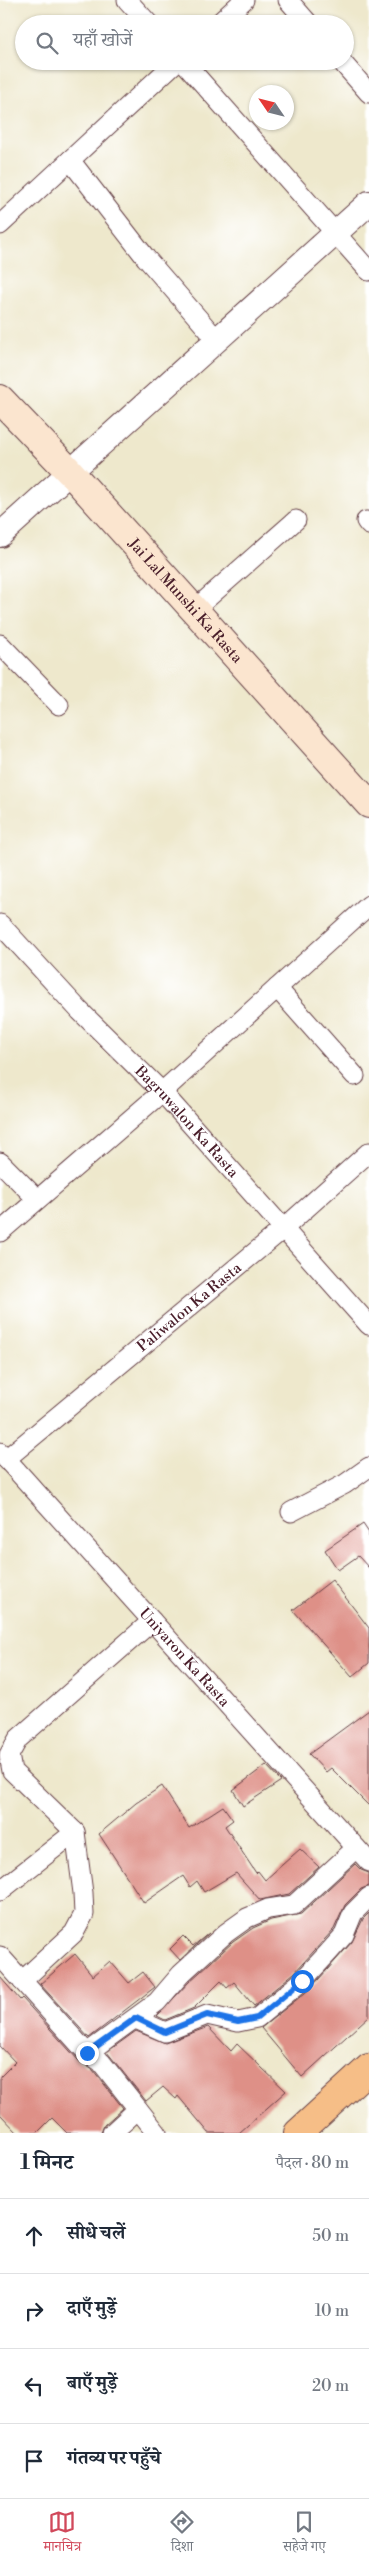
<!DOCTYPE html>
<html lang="hi">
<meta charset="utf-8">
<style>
:root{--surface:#fff;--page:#f6f6f7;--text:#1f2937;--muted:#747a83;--line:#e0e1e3;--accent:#d1495b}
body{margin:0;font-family:"Libre Bodoni","Noto Serif Devanagari",serif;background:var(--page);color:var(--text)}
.compass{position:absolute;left:249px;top:85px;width:45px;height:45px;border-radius:50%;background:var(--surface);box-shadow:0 1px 4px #0004;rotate:305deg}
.stop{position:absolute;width:15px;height:15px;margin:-11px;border:4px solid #1a73e8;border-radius:50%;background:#fff}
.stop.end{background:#1a73e8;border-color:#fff;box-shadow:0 1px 5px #0008}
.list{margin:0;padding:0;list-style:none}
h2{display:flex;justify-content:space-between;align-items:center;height:65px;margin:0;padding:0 20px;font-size:21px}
h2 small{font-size:16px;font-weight:400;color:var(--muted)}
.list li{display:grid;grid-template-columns:32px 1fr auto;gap:15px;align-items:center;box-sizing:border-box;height:75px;padding:0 20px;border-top:1px solid var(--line)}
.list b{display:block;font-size:19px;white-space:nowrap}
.list em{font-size:16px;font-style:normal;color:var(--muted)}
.icon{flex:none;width:28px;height:28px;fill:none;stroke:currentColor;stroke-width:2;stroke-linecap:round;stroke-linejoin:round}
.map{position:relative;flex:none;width:369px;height:2133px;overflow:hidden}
.search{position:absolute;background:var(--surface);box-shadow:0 1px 4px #0004;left:15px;right:15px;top:15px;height:55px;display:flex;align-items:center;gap:12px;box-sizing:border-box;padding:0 18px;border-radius:28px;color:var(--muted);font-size:19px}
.sheet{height:365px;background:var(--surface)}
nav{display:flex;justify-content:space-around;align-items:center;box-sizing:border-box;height:70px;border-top:1px solid var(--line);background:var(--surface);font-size:14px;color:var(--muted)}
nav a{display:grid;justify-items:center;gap:2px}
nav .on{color:var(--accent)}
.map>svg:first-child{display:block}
.building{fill:#de9087}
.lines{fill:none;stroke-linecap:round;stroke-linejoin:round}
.minor-casing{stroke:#633d43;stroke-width:21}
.tertiary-casing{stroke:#633d43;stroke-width:26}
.secondary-casing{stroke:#633d43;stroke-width:30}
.primary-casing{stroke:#633d43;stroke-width:30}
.minor{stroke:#fff;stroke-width:19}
.tertiary{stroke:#fff;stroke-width:24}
.secondary{stroke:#fbe5cf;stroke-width:28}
.primary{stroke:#f6be87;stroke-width:28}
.route{stroke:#1a73e8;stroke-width:6}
.labels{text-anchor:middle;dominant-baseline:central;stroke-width:5;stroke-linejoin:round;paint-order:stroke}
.street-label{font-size:15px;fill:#4a1f2b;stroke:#fff}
</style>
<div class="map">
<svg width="369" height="2133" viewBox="0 0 369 2133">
<rect width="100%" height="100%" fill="#fff"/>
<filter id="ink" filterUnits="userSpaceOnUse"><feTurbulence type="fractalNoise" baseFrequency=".02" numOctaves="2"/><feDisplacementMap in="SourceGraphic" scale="10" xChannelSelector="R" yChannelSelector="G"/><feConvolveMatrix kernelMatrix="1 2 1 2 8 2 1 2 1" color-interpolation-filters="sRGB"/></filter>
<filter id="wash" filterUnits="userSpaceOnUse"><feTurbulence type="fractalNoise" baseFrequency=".0096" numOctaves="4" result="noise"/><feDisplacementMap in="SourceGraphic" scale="20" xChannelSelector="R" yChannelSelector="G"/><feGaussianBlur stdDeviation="1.12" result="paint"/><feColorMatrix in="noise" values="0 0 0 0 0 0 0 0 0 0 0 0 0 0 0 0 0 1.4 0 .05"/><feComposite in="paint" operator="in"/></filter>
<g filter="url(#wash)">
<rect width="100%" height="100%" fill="#eee8cc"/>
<g id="blocks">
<g class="building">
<polygon points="363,1524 369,1533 369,1568 358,1556 338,1570 325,1550"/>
<polygon points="332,1580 369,1628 369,1663 352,1677 293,1610"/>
<polygon points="369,1710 369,1806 331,1768 326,1772 309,1754"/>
<polygon points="266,1765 281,1781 243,1806 233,1790"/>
<polygon points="162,1786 189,1828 223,1806 233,1820 225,1826 256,1873 258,1871 265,1880 300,1849 319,1867 289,1894 260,1900 236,1873 204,1892 197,1881 190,1887 183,1876 144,1903 99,1834 136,1803"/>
<polygon points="355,1864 361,1870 369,1873 369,1886 361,1889 345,1905 334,1929 294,1973 254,2006 234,1982 227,1988 221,1981 194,2008 165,2020 157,2016 189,1982 233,1942 253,1928 271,1920 301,1914"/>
<polygon points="369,1913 369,2016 302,2077 261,2028 310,1989 352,1942 363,1919"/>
<polygon points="209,1933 180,1960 170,1949 183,1936 193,1946"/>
<polygon points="75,1954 93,1976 110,1961 129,1983 143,1972 155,1987 89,2038 40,1984"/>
<polygon points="0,1977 20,2000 22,1998 79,2061 93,2070 123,2108 104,2125 101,2133 67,2133 52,2118 37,2133 18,2133 0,2114 0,2077 15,2062 0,2046"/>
<polygon points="208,2027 231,2051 237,2044 286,2091 239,2133 209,2133 178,2096 176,2099 163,2087 146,2101 107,2052 136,2031 165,2043"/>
</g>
</g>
</g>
<g filter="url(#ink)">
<use href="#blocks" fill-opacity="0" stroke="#633d43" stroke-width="1"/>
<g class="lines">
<g class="minor-casing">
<g id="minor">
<polyline points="127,0 149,24"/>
<polyline points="288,0 309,24"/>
<polyline points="218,24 244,0"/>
<polyline points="183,61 369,271"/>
<polyline points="341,61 369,93"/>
<polyline points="70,160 146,258 217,340"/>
<polyline points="0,225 177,61"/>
<polyline points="366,521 369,525"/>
<polyline points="194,610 296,520"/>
<polyline points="0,644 59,705"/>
<path id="s1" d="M0 924 80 1011 162 1092 369 1325"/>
<polyline points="277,988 355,1076"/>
<polyline points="0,1162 37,1199"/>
<polyline points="0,1232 162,1092 369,905"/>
<path id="s2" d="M0 1452 369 1862"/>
<path id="s3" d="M6 1459 283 1229 369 1152"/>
<polyline points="291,1512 345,1484 369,1467"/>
<polyline points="0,1891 75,1832"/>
<polyline points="0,1956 87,2053 101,2062 157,2133"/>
<polyline points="22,1981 74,1933 84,1914 83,1893 75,1832 12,1771 9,1755 18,1739 152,1621"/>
<polyline points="136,2019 165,2032 207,2015 238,2022 257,2018 302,1981 328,1953 344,1935 353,1913 369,1897"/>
<polyline points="87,2053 157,2002 181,1974 226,1933 247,1918 268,1909 294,1905 356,1848"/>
<polyline points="112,2133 138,2109"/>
</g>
</g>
<g class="tertiary-casing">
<polyline id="tertiary" points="0,535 369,203"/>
</g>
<g class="secondary-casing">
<g id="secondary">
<path id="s4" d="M0 399 70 472 369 804"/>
</g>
</g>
<g class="primary-casing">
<polyline id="primary" points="298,2133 369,2068"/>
</g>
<use href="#minor" class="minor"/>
<use href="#tertiary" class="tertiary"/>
<use href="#secondary" class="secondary"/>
<use href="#primary" class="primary"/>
</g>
</g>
<g class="lines" filter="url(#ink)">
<polyline class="route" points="87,2053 136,2018 165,2032 207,2015 238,2022 257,2018 302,1981"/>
</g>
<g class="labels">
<g class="street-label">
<text stroke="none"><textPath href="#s4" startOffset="274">Jai Lal Munshi Ka Rasta</textPath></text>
<text stroke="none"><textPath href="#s1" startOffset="272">Bagruwalon Ka Rasta</textPath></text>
<text stroke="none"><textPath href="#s3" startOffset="238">Paliwalon Ka Rasta</textPath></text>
<text stroke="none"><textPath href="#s2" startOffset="276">Uniyaron Ka Rasta</textPath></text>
</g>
</g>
</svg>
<svg class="compass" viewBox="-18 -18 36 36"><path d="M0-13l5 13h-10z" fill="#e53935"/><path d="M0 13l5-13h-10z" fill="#747a83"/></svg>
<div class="stop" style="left:302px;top:1981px"></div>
<div class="stop end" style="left:87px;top:2053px"></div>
<div class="search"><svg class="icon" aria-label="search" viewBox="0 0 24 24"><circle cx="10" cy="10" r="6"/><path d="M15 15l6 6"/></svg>यहाँ खोजें</div>
</div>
<section class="sheet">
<h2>1 मिनट<small>पैदल · 80 m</small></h2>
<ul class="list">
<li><svg class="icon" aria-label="ahead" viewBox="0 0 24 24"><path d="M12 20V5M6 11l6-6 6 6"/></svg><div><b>सीधे चलें</b></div><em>50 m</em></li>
<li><svg class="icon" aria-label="right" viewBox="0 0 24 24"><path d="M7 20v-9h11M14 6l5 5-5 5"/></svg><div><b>दाएँ मुड़ें</b></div><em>10 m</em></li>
<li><svg class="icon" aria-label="left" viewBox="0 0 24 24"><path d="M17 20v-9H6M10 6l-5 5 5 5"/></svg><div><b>बाएँ मुड़ें</b></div><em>20 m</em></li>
<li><svg class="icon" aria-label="arrive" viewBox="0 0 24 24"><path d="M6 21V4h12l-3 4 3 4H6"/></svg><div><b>गंतव्य पर पहुँचे</b></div></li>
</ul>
</section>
<nav>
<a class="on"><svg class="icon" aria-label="map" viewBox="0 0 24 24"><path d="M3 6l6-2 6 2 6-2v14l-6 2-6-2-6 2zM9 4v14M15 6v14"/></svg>मानचित्र</a>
<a><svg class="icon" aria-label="directions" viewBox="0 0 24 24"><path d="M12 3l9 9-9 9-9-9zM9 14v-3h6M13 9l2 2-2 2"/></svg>दिशा</a>
<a><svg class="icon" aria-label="saved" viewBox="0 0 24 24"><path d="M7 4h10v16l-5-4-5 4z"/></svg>सहेजे गए</a>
</nav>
